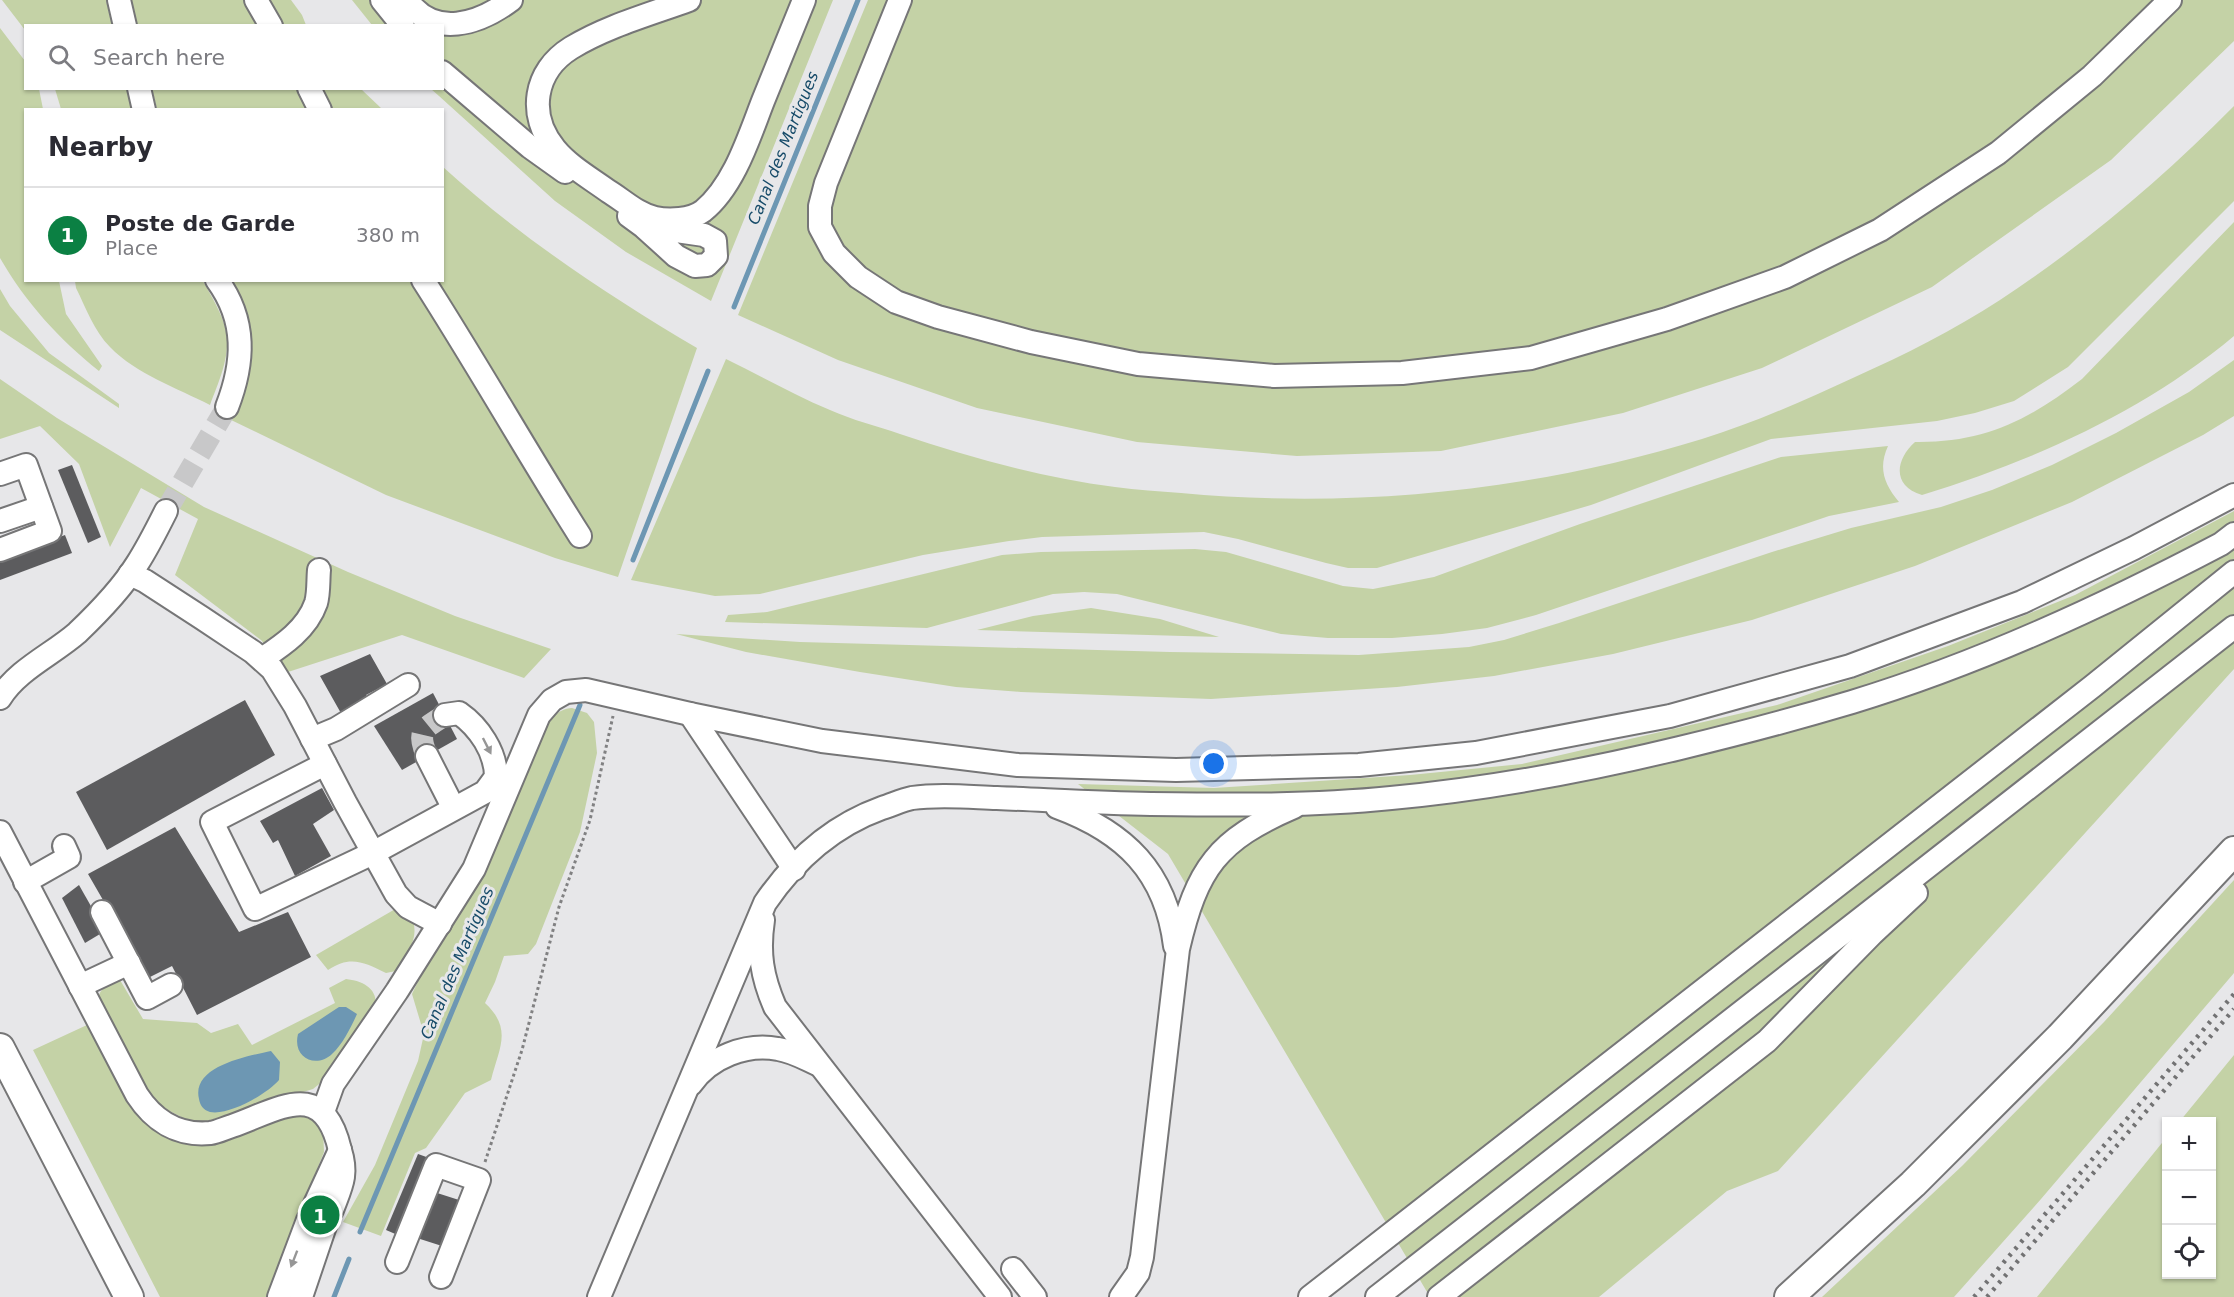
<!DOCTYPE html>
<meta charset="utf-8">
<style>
:root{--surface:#fff;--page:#f2f2f3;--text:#2b2b33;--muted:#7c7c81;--line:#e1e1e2;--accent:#0b8043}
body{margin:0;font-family:"DejaVu Sans",sans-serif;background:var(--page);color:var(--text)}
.controls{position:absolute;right:18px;bottom:18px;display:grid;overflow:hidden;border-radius:0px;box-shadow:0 2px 4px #0004}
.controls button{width:54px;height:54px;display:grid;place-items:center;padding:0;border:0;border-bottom:2px solid var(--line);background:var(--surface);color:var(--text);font:30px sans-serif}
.you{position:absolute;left:1214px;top:764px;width:21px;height:21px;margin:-15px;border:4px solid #fff;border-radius:50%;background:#1a73e8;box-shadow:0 0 0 9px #1a73e833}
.badge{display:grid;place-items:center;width:39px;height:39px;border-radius:50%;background:var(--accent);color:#fff;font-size:20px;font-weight:700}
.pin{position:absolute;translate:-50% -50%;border:3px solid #fff;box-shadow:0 2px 6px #0006}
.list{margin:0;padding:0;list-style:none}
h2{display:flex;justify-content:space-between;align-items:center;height:78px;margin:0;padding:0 24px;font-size:26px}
h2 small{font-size:20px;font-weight:400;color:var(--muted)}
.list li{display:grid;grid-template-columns:39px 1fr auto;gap:18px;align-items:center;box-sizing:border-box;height:96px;padding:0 24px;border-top:2px solid var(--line)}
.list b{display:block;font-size:22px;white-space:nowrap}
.list p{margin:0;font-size:20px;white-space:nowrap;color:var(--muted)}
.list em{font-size:20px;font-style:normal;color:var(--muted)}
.icon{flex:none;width:33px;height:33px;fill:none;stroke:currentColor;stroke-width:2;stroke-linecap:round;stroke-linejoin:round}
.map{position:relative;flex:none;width:2234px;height:1297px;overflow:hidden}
.search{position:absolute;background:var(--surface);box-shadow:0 2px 4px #0004;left:24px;top:24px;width:420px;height:66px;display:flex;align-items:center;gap:15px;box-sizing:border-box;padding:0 21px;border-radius:0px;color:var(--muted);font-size:22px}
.panel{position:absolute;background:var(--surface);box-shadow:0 2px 4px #0004;left:24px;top:108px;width:420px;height:174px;border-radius:0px}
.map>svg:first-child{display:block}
.green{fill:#c4d2a6}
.water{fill:#6d97b3}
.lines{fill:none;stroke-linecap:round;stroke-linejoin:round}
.stream{stroke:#6d97b3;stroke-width:5}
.building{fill:#5c5c5e}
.minor-tunnel{stroke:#c8c8c9;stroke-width:22;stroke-dasharray:22 11;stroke-linecap:butt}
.minor-casing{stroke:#767677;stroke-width:26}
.major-casing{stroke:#767677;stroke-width:32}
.path{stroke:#818182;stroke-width:3;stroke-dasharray:3 3;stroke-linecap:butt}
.minor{stroke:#fff;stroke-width:22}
.major{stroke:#fff;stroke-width:28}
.rail{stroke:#727273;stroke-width:4.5;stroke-dasharray:3 6;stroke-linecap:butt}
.oneway{fill:#969696}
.labels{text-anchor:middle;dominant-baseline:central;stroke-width:6;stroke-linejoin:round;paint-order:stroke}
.water-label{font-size:16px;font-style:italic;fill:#174b69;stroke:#e7e7e9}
</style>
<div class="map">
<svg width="2234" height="1297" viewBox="0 0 2234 1297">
<rect width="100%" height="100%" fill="#e7e7e9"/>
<g class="green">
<polygon points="2,0 106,0 112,25 26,26 25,30"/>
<polygon points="129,0 249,0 264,25 136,25"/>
<polygon points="259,0 291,0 302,15 306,25 275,25"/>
<polygon points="352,0 833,0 711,301 626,252 555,201 439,96 431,89 442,88 442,26 372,25"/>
<polygon points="868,0 892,0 813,226 886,305 1240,379 1581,353 1874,238 2179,0 2234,0 2234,41 2111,160 1932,287 1762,368 1623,413 1441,451 1297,456 1137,442 977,408 838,360 738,315"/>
<polygon points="907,0 2157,0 2032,116 1907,204 1798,264 1554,345 1454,361 1320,370 1188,362 1004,329 923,306 870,280 829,233 830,190"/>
<path d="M0 28 25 61 26 88 39 89 43 109 26 110V280L59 281 66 314 102 366 99 371C59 339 26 303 0 258Z"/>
<polygon points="55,89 128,89 133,109 61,109"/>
<polygon points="152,89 361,89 382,109 157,109"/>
<path d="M2234 106V201L2068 367 2014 401 1975 413 1937 421 1771 439 1591 505 1377 568H1348L1326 563 1238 539 1204 532 1042 537 1009 541 923 555 760 594 715 596 631 580 726 359C761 376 794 395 830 410 852 420 877 426 900 434 969 457 1042 478 1115 487 1137 490 1159 491 1181 493 1356 509 1533 491 1702 439 1754 423 1805 400 1855 377 1904 355 1954 330 2000 300 2085 244 2163 178 2234 106Z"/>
<path d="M443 167C520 237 607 295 697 348L618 577 555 558 386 495 229 419C247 362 268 337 229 281L442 280Z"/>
<path d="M2234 222V336C2143 412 2035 460 1922 495 1892 486 1895 460 1915 442 1984 443 2029 420 2082 379Z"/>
<path d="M75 281H203C211 296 223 314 226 332 231 356 218 383 210 405 177 388 136 374 110 347 94 331 86 308 76 288Z"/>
<polygon points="0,289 10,306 49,353 119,404 119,408 0,330"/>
<polygon points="2234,360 2234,416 2203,435 2072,502 1915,566 1752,620 1613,654 1494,676 1397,687 1211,699 1021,692 956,687 860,672 746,652 676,634 800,642 1170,652 1359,655 1469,647 1504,640 1559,623 1772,552 1851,528 1941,507 1992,490 2052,465 2116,433 2189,392"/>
<polygon points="0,379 57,418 204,507 348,572 455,616 551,649 524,678 402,635 288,672 261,640 175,575 198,519 141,488 110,547 79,464 40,426 0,439"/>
<path d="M1888 446C1878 468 1884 484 1899 502L1829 516 1536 615 1487 628 1442 634 1392 638H1328L1281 634 1117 594 1084 592 1053 594 927 628 725 622 728 615 767 612 1002 555 1041 552 1195 549 1226 552 1343 586 1373 589 1434 577 1580 524 1781 457Z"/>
<polygon points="2234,511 2234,669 1778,1171 1727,1191 1599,1297 1430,1297 1168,854 1078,784 1214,788 1410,775 1522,764 1777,705 1948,646 2075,595"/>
<polygon points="1091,608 1160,619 1219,637 977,630 1033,616"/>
<path d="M572 708 587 713 594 722 597 753 580 832 536 944 528 954 504 956 495 982 485 1003C513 1029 499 1048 491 1080L465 1093 426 1148 415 1153 381 1236 343 1222 375 1165 418 1061 424 1034 412 994 421 975 485 864 541 731C550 720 557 709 572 708Z"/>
<polygon points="2234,880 2234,973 2041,1199 1954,1297 1822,1297 1962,1166 2104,1022"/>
<path d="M397 908 413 921C419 940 406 955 396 971L386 973C364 962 350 955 328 970L316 955Z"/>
<path d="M346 979C362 981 376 987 376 1004L323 1081 313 1089 204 1122 187 1120 154 1103 99 1001C97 988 110 985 120 980L143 1019 197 1023 211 1033 238 1024 252 1045 335 1003 329 988Z"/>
<polygon points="87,1025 136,1108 165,1133 279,1115 311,1116 323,1129 324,1152 266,1297 160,1297 33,1050"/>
<polygon points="2234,1055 2234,1297 2037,1297 2166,1138 2166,1274 2212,1274 2212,1122 2180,1121"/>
</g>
<g class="water">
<path d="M339 1007H346L357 1014C351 1027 343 1044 332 1054 316 1069 292 1058 298 1034Z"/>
<path d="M271 1051 280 1062 279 1080C267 1094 229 1116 210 1112 203 1110 200 1105 199 1099 191 1066 248 1056 271 1051Z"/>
</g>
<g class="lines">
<g class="stream">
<polyline points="734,307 858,0"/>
<polyline points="633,560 708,371"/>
<polyline points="360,1232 580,705"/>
<polyline points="334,1297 349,1259"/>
</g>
</g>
<g class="building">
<polygon points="72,465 101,537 88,543 58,470"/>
<polygon points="65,535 72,553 0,580 0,560"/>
<polygon points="370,654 387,684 366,695 368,702 342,715 320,676"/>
<polygon points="433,693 457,739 402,770 374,726"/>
<polygon points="245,700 275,755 107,850 76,792"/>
<polygon points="322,788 334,810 313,824 331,856 295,876 278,840 273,843 260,821"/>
<polygon points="175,827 239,932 288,912 311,957 197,1015 172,966 148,978 88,874"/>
<polygon points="79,885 105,931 85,943 62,898"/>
<polygon points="418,1154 432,1159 400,1236 386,1230"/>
<polygon points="434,1192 459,1200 442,1246 417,1238"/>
</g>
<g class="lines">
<g class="minor-tunnel">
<polyline points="166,511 227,407"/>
<path d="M427 756C416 730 424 729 445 715"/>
</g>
<g class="minor-casing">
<g id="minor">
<polyline points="119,0 125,26"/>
<polyline points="256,0 271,26"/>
<polyline points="382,0 403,26"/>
<path d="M407 0C434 39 479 24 511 0"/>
<path d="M689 0C651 14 607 26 571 48 534 71 527 115 555 149 569 166 590 178 608 191 623 200 637 214 655 218 669 221 691 220 703 211 734 186 749 137 763 101 777 67 790 34 804 0"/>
<polyline points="900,0 826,183 820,206 820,227 834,253 858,277 896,302 938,317 1031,342 1138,364 1274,376 1402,373 1531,358 1667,319 1785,277 1880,230 1998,153 2092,76 2170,0"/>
<polyline points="442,72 530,147 565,172"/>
<polyline points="139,88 144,110"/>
<polyline points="309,88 320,110"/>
<polyline points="629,216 644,227 676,256 695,266 707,265 716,256 715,241 704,235 663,229"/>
<path d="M217 280C247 321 244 363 227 407"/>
<path d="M423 280C477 364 526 451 580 536"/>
<polyline points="0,474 26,465 50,531 0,550"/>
<polyline points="0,521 41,507"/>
<polyline points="130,574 145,581 202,618 253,652 272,669 295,706 345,802 396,894 408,907 440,924"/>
<path d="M262 659C283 645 307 629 316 603 319 593 318 580 319 570"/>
<path d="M0 698C17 670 53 654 77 633 98 613 122 588 137 564 148 547 157 529 166 511"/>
<polyline points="690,714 794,869"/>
<polyline points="312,739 336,729 408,685"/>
<polyline points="427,756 453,807"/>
<path d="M325 764 212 822 255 909 373 853 485 792 496 777C496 752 479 727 459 713L445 715"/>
<path d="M1057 807C1125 832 1166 872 1175 946"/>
<path d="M0 832 137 1095C154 1121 178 1136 210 1133 218 1132 225 1128 232 1126 280 1109 323 1077 340 1150"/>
<polyline points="25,882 69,857 64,846"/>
<polyline points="102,912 147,998 171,985"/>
<path d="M763 920C758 953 762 977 775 1007L1000 1297"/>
<polyline points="80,986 129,963"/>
<path d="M691 1084C710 1057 746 1043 778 1049 792 1051 804 1058 817 1064"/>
<polyline points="323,1112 333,1084 397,991 474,869 539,715 552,700 566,692 586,690 690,714 822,741 1018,765 1176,770 1359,765 1476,753 1670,716 1850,666 2022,602 2134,548 2234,495"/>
<path d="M315 1204 340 1150C348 1175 341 1186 332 1210"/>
<polyline points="397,1262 436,1165 479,1180 441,1277"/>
<polyline points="1013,1269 1035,1297"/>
<polyline points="279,1297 308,1220"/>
<polyline points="301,1297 325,1226"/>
<path d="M599 1297 765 903C795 859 832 826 882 808 892 805 902 800 912 798 939 794 969 797 997 798 1048 800 1100 803 1151 804 1231 805 1312 806 1391 798 1488 789 1585 771 1680 748 1738 734 1795 719 1852 702 1980 663 2103 606 2221 544L2234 534"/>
<path d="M1121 1297 1138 1273 1142 1257 1178 949C1197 868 1217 840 1294 807"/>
<polyline points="1310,1297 2093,686 2234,572"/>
<polyline points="1377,1297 2234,627"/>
<polyline points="1439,1297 1767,1041 1872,934 1916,893"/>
</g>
</g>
<g class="major-casing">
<g id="major">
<polyline points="0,1048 129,1297"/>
<polyline points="1789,1297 1913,1184 2060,1037 2234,851"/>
</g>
</g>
<polyline class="path" points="485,1162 522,1050 559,907 590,820 613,716"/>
<use href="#minor" class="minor"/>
<use href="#major" class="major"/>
<g class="rail">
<polyline points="1974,1297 2234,994"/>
<polyline points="1987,1297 2234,1009"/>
</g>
</g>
<defs><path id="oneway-solid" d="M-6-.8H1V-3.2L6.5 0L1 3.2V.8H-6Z" transform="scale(1.5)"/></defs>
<g class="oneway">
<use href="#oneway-solid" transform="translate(487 746) rotate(63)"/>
<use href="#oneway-solid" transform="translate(294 1259) rotate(111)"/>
</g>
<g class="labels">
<g class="water-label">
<text transform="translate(783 148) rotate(-68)">Canal des Martigues</text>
<text transform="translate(457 963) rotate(-67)">Canal des Martigues</text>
</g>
</g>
</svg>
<div class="controls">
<button>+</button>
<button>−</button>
<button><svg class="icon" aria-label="locate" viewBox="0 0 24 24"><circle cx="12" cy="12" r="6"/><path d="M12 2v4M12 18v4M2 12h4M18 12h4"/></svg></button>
</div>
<div class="you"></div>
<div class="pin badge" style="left:320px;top:1215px">1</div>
<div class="search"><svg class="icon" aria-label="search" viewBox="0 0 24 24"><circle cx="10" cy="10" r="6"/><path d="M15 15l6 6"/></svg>Search here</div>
<section class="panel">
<h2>Nearby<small></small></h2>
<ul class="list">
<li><span class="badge">1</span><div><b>Poste de Garde</b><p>Place</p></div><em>380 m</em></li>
</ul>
</section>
</div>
